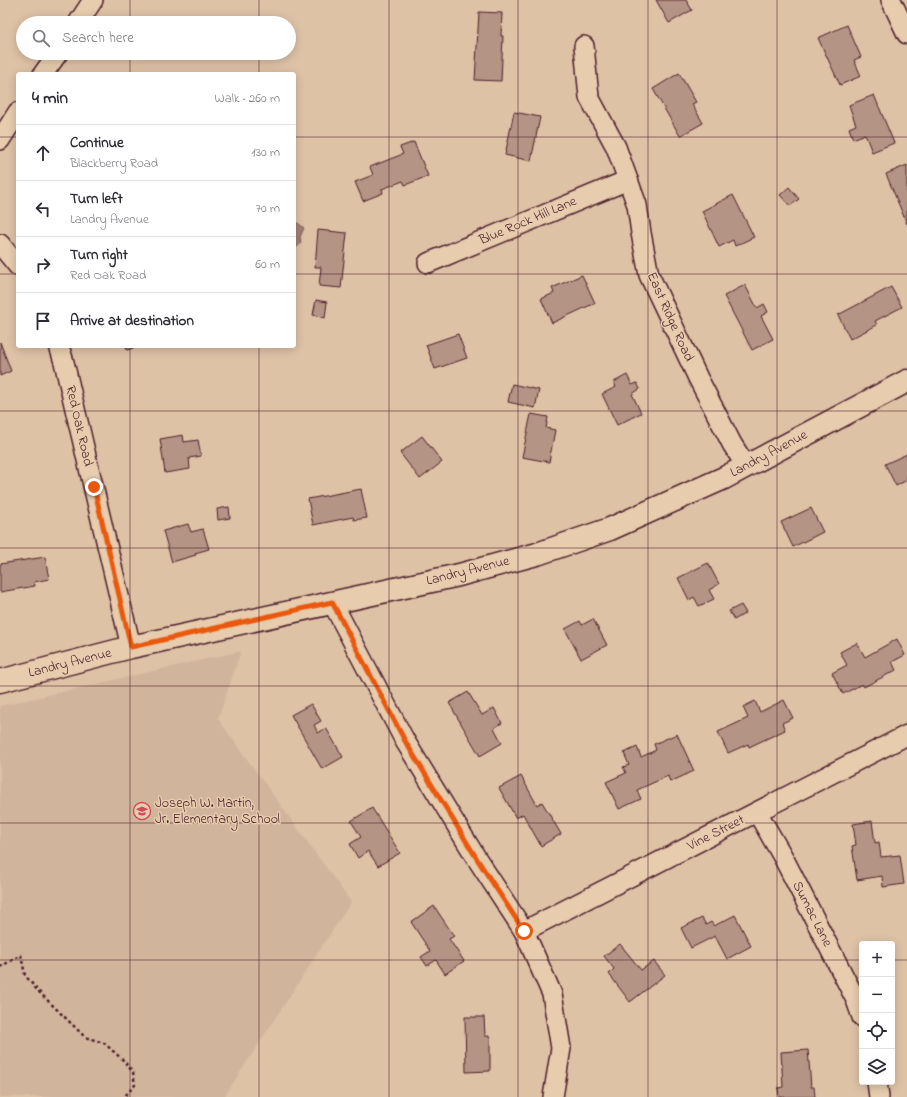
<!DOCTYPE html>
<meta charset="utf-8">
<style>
:root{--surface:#fff;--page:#f7f7f7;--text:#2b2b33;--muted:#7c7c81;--line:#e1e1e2}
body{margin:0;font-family:"Indie Flower",sans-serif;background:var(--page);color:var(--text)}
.controls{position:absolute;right:12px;bottom:12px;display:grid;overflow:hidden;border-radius:4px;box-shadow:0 2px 10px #0003}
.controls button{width:36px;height:36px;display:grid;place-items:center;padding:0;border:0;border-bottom:1px solid var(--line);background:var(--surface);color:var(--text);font:20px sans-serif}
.stop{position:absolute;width:12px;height:12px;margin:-9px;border:3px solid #ea580c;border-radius:50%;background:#fff}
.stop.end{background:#ea580c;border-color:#fff;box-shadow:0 1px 4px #0008}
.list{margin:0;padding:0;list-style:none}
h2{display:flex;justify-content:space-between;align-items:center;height:52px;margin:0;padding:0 16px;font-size:17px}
h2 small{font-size:13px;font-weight:400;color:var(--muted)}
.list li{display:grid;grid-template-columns:26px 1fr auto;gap:12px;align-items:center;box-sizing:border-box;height:56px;padding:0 16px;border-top:1px solid var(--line)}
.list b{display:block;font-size:15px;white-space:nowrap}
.list p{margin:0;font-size:13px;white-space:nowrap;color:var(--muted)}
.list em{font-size:13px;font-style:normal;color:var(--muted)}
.icon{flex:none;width:22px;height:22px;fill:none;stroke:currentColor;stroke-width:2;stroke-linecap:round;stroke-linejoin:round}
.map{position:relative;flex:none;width:907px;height:1097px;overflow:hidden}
.search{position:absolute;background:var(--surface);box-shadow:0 2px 10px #0003;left:16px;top:16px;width:280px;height:44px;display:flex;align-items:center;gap:10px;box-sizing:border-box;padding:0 14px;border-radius:22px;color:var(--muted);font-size:15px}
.panel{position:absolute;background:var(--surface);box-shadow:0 2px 10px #0003;left:16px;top:72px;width:280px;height:276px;border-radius:4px}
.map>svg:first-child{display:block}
.built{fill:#d1b49c}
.water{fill:#a38176;stroke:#7f5a58}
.building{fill:#b49484;stroke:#4a1f2b}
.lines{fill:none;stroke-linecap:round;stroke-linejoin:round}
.minor-casing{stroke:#4a1f2b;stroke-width:22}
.tertiary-casing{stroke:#4a1f2b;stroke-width:25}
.path{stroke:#4a1f2b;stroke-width:2.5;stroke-dasharray:3 3;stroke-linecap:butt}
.minor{stroke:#e7ccae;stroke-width:19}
.tertiary{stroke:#e7ccae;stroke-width:22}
.route{stroke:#ea580c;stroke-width:5}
.grid{fill:none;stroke:#4a1f2b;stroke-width:1;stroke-opacity:0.55}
.labels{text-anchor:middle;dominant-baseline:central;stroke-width:3;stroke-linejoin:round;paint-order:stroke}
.street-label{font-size:14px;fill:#4a1f2b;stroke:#e7ccae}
.poi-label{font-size:14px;fill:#4a1f2b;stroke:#e7ccae;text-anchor:start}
</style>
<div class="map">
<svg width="907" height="1097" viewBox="0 0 907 1097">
<rect width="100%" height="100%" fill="#dec2a6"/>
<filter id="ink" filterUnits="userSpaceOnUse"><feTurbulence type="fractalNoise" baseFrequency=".025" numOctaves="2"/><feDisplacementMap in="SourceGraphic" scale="8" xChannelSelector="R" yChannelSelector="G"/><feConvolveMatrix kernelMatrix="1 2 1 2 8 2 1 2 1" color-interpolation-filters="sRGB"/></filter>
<g filter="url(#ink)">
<polygon class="built" points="241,651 218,719 351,902 224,1097 0,1097 0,706"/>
<path class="water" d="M298 223 304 228 300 237 301 243C299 245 298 248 294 247V224Z"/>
<g class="building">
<polygon points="656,0 686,0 692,10 669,23"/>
<polygon points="479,12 502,13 501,36 503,36 501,81 475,80"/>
<polygon points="847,25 861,57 854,60 861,76 840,85 818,38"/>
<polygon points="679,73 696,102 692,104 703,123 680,136 653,89"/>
<polygon points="874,95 894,143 872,152 865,134 853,139 849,128 856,125 849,105"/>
<polygon points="514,112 540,117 531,161 505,155"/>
<polygon points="414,142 428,176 405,185 403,181 382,189 383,193 363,201 355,182 373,175 370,167 403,154 400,147"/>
<polygon points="907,165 907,224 886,174"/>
<polygon points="789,187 799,199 790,206 780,195"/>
<polygon points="733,195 754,237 735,246 733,240 719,247 702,211"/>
<polygon points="318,230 347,233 341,288 319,286 321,267 315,267"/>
<polygon points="582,275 595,303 552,323 541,299 554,293 552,288"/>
<polygon points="745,285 757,308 764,304 768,312 761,316 773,339 752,350 724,296"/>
<polygon points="891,287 902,307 875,321 877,325 850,339 838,315"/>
<polygon points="316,300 327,302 325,318 313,315"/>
<polygon points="458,334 467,358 435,369 426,345"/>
<polygon points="0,342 11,371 0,376"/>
<polygon points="126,346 140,346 127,350"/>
<polygon points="627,375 632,385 637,383 640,389 632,394 641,413 617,425 602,394 616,387 614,382"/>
<polygon points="512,384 539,390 535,408 508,402"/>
<polygon points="531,414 548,417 546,428 555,430 549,462 522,457"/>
<polygon points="183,435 184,442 198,440 201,456 189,458 190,469 165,473 160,439"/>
<polygon points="422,436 442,462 420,479 400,453"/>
<polygon points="907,454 907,480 896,486 885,464"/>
<polygon points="361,489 367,518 354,520 353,517 313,525 308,499"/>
<polygon points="229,507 230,518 218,520 217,509"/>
<polygon points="811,508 823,532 793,547 781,522"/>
<polygon points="188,524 191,532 203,529 209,549 195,553 196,555 172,562 163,531"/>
<polygon points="45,557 49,579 34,582 35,586 0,592 0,564"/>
<polygon points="708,563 719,584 709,590 714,599 699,606 694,597 689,600 678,578"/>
<polygon points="741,605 746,613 734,620 729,611"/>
<polygon points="593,619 607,645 581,659 565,629 580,621 582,625"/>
<polygon points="897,639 905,655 892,662 896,670 864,687 862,684 843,694 832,673 847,665 840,652 857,643 865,657"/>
<polygon points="468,692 482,715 494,708 502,723 494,728 502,743 480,756 449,703"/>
<polygon points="784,700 793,718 782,723 785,730 749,747 748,744 728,753 718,732 748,718 743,707 755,701 760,712"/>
<polygon points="311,704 321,721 314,725 318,733 326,728 343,757 322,769 291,715"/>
<polygon points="677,734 694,771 670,782 668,776 637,790 641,799 619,809 606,782 626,773 623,767 629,765 624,753 637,747 641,757 656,750 654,744"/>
<polygon points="521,776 537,805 542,802 561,834 541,846 523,814 516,818 499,788"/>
<polygon points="372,808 400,853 378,866 368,851 358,858 350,844 361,837 351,821"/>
<polygon points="872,821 875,843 879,842 881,857 900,855 904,884 883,887 882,876 857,880 852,846 856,845 853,824"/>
<polygon points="434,906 454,936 449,939 464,961 445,974 436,960 427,966 421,957 430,951 411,922"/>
<polygon points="735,915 751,946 727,959 715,936 691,948 681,928 702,918 706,925 711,922 714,926"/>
<polygon points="620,944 641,970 654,961 665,975 630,1002 609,974 614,969 604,956"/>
<polygon points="465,1017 484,1017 485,1036 490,1036 490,1071 466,1072"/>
<polygon points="808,1050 811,1087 814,1087 815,1097 779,1097 778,1088 783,1087 781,1052"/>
</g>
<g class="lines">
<g class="minor-casing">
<g id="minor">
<polyline points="891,0 907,34"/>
<polyline points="78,23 93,0"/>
<polyline points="584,46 589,97 616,147 637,205 641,233 649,275 698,378 732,444 746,466"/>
<polyline points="43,74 58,53"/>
<polyline points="0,140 18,112"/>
<polyline points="0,244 18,266"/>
<polyline points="428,263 628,180"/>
<polyline points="59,346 64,362 131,647"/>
<polyline points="332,602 405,741 477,859 524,931 552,994 561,1048 553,1097"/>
<polyline points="757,812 783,857 856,1000 862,1017"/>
<polyline points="524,931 907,735"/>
<polyline points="877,1082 879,1097"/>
</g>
</g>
<g class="tertiary-casing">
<polyline id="tertiary" points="0,681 131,647 459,575 537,554 610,529 724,478 907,381"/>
</g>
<polyline class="path" points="0,967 21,955 25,975 37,990 85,1037 104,1043 123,1060 133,1072 135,1085 124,1097"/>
<use href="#minor" class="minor"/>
<use href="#tertiary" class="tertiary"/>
</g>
</g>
<g class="lines" filter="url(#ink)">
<polyline class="route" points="94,487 131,647 332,602 405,741 477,859 524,931"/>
</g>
<path class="grid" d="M130 0V23M259 0V23M389 0V1097M518 0V1097M648 0V1097M777 0V1097M130 53V74M259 53V74M0 137H18M294 137H907M0 274H18M294 274H907M130 346V1097M259 346V1097M0 411H907M0 548H907M0 686H907M0 823H907M0 960H862M892 960H907"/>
<defs>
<g id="school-ring" transform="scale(0.9)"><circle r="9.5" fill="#e7ccae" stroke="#d1495b" stroke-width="1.5"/><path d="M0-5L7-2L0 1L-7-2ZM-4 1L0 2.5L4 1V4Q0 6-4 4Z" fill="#d1495b"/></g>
</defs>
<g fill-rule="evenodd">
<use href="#school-ring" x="142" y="811"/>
</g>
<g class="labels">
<g class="street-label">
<text transform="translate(528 221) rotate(-23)">Blue Rock Hill Lane</text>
<text transform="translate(670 317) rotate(66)">East Ridge Road</text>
<text transform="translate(79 426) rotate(77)">Red Oak Road</text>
<text transform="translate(769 454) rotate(-28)">Landry Avenue</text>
<text transform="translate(468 571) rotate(-14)">Landry Avenue</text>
<text transform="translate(70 663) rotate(-14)">Landry Avenue</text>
<text transform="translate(716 833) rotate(-27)">Vine Street</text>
<text transform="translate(812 914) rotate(63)">Sumac Lane</text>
</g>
<g class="poi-label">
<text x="155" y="803">Joseph W. Martin,<tspan x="155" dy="16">Jr. Elementary School</tspan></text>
</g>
</g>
</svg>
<div class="controls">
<button>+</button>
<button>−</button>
<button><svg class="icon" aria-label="locate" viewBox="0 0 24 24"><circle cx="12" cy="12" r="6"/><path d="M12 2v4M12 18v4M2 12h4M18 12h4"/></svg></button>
<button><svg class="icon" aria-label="layers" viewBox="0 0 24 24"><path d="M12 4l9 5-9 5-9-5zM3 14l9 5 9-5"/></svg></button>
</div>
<div class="stop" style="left:524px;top:931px"></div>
<div class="stop end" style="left:94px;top:487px"></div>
<div class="search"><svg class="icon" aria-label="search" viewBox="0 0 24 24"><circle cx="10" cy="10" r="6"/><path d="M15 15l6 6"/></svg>Search here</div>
<section class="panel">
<h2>4 min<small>Walk · 260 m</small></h2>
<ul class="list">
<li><svg class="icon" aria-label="ahead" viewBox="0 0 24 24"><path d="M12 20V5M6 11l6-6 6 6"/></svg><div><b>Continue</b><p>Blackberry Road</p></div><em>130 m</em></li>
<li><svg class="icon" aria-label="left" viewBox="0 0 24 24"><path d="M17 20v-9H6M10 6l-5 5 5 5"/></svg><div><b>Turn left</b><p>Landry Avenue</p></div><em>70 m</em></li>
<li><svg class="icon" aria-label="right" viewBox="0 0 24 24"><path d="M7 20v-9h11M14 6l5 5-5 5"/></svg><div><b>Turn right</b><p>Red Oak Road</p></div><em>60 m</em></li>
<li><svg class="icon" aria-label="arrive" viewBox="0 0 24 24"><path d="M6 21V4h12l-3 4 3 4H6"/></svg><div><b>Arrive at destination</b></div></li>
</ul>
</section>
</div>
